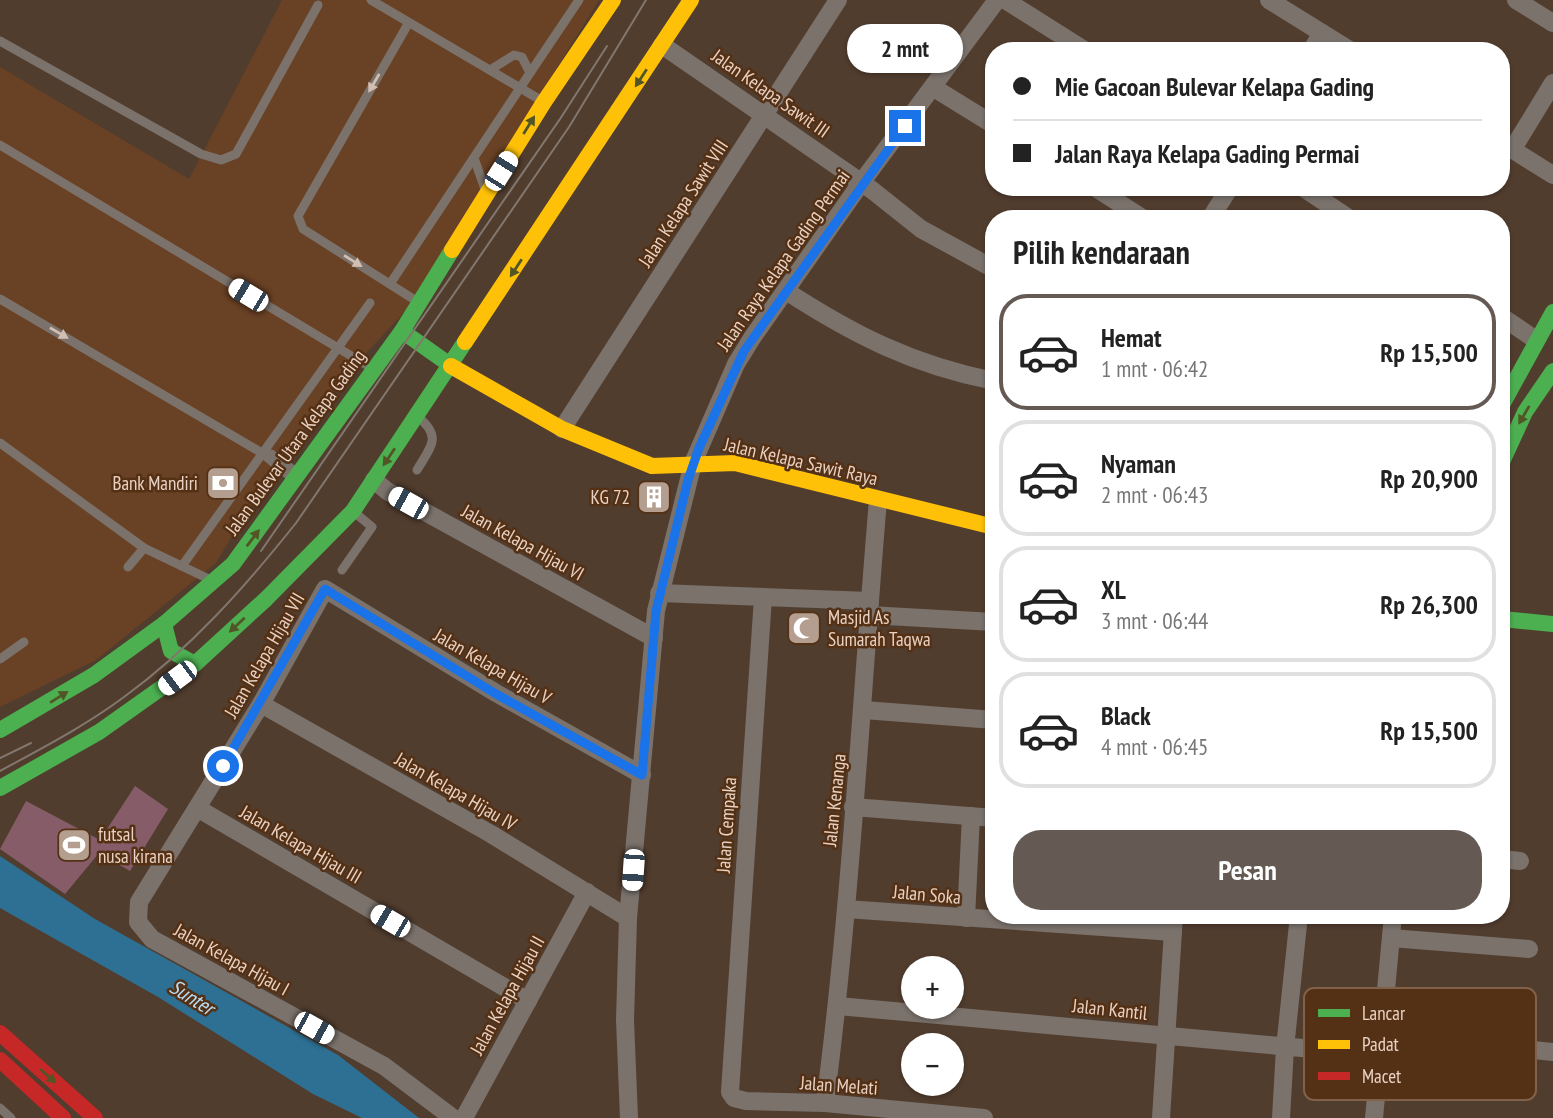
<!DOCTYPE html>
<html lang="id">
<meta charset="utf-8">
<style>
:root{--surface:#fff;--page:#f6f6f6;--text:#222;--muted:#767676;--line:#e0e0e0;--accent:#645a53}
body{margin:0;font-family:"PT Sans Narrow",sans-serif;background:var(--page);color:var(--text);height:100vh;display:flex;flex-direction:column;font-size:26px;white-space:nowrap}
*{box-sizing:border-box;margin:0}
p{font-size:23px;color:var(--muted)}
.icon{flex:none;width:38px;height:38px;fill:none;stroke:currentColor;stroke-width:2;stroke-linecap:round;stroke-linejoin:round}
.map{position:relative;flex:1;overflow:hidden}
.sheet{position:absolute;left:985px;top:210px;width:525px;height:714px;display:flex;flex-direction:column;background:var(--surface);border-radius:28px;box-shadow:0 2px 5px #0004}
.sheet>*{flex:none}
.top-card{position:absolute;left:985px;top:42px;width:525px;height:154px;border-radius:28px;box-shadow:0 2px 5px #0004;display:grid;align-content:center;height:154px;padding:0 28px;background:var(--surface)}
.controls{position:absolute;left:901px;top:956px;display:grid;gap:14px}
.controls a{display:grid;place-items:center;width:63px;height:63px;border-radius:50%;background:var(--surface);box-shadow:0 2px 5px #0004;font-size:35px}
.end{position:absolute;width:32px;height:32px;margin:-16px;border:9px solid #1a73e8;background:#fff;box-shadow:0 0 0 4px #fff}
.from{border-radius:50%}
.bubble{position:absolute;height:49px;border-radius:24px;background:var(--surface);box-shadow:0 2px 5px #0004;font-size:23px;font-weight:700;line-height:49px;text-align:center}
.car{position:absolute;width:21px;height:42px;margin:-21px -10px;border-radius:9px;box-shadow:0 0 5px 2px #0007;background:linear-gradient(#fff 24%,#345 0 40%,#fff 0 76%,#345 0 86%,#fff 0)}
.top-card b{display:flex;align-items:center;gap:24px;height:66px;font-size:26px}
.top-card b+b{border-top:2px solid var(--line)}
.top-card i{width:18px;height:18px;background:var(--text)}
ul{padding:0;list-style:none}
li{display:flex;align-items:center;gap:21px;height:116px;margin:0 14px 10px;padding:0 14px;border:4px solid var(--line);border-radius:28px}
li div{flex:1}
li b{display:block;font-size:26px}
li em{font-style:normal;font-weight:700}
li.on{border-color:var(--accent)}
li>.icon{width:63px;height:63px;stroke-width:1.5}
h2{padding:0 28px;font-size:32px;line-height:84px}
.button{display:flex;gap:14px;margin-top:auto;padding:14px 28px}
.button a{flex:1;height:80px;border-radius:28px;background:var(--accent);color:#fff;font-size:28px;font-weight:700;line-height:80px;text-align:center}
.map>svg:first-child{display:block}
.built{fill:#694124}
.green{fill:#875c69}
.water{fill:#2d7093}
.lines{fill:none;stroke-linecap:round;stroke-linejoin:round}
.lane{stroke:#7b726c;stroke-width:9}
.street{stroke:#7b726c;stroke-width:18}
.fast{stroke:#4caf50;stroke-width:16}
.slow{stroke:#ffc107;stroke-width:16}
.jam{stroke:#c62828;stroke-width:16}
.tram{stroke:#82776f;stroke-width:2}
.oneway{fill:#525627}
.oneway2{fill:#d3bfb2}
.route{stroke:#1a73e8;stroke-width:9}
.labels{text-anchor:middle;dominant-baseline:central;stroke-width:5;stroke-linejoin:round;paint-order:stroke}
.street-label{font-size:19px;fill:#e9d2c3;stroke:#543015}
.poi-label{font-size:19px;fill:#e9d2c3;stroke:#543015;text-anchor:end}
.water-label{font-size:21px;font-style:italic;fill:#b8dcf3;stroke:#543015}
.key{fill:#543015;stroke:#816149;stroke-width:2}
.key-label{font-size:19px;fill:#e9d2c3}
</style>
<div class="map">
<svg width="1553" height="1118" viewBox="0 0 1553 1118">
<rect width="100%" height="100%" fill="#513d2e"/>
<path class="built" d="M282,0H599L408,308L359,361L275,465L216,563L96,660L0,707V67L189,179Z"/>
<path class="green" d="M135,786L168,809L130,871L99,853L65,894L0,849L26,801L100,840Z"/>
<path class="water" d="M0,856L95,919L338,1055L419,1118H362L313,1094L158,997L0,908Z"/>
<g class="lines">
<g class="lane">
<path d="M371,0L544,102"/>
<path d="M408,24L298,216L303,229L418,302"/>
<path d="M0,41L201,154L221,160L236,154L318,5"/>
<path d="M530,73L579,0"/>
<path d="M0,145L373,369"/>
<path d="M474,158L485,189"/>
<path d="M390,284L530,73L522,57L514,55L490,70"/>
<path d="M0,299L262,453L293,479"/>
<path d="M417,416C443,437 431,446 417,470"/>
<path d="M0,443L144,548L213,581"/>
<path d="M262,453L271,454L299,474"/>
<path d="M182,566L370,303"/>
<path d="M128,567L144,548"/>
<path d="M342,570L372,527L354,512"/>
<path d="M0,659L24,642"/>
<path d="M0,1108L11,1118"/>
</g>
<g class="street">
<path d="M1005,0L1086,51"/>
<path d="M1269,0L1351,51"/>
<path d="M1516,0L1553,23"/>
<path d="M662,45L872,190L921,229L994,269"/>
<path d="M1311,51L1322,33"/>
<path d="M934,88L994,125"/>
<path d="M1502,143L1553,175"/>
<path d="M1512,150L1553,83"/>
<path d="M1094,187L1144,219"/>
<path d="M1302,187L1350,219"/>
<path d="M1210,219L1230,187"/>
<path d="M786,291C854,335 913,365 994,381"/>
<path d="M1502,317L1536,340"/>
<path d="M562,429L838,0"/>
<path d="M374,480L387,491L654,638"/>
<path d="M659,593L870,601"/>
<path d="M763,597L730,1092L734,1098L746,1101L825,1103L984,1118"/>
<path d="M869,615L994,622"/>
<path d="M261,704L491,834L628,918"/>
<path d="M864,710L994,720"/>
<path d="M853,807L994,818"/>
<path d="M197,808L528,1001"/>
<path d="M1502,859L1520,861"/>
<path d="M846,909L1173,932"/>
<path d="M966,918L971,816"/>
<path d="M1391,938L1529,949"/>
<path d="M838,1006L1379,1055"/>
<path d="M1382,1034L1553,1052"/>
<path d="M825,1103C851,903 861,701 878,500"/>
<path d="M453,1118L384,1066L152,939L138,922L139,902L261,704L325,589L496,693L642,775"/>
<path d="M464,1118L587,892"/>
<path d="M629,1118L625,1020L628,918L656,611L693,463L736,364L752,338L861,183L997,0"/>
<path d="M1161,1118L1174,915"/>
<path d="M1281,1118L1285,1048L1299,915"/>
<path d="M1374,1118L1393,915"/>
</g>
<g class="fast">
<path d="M402,331L443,360"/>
<path d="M1502,405L1553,312"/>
<path d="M1502,462L1525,412L1553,371"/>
<path d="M1502,619L1553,624"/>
<path d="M164,624L171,651L195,664"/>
<path d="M0,730L94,675L164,624L233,564L402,331L452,250"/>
<path d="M0,788L99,732L195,664L266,599L353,511L465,342"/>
</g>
<g class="slow">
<path d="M452,250L544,102L613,0"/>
<path d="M465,342L691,0"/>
<path d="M451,366L562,429L652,466L735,463L994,527"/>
</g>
<g class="jam">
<path d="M0,1033L95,1118"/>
<path d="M0,1060L63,1118"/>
</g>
<g class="tram">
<path d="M261,551L560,119L607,46"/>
<path d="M0,758L31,743"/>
<path d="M0,771C42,748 85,726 124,697C190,649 245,587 296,523L569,127L646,0"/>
</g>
</g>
<defs><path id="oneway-solid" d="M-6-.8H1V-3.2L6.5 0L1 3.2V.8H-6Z" transform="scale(1.75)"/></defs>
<g class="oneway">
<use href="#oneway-solid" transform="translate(641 78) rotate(123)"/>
<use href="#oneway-solid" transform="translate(529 125) rotate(-58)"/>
<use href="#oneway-solid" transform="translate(516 268) rotate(123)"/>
<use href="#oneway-solid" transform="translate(1524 415) rotate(120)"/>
<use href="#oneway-solid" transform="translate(389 457) rotate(124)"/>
<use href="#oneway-solid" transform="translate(253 538) rotate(-53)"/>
<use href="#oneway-solid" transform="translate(237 625) rotate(137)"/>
<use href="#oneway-solid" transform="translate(59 697) rotate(-32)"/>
<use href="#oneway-solid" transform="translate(48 1076) rotate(42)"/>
</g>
<g class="oneway2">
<use href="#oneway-solid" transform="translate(374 83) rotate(120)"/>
<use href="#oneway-solid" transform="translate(353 261) rotate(32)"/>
<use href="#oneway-solid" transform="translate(59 333) rotate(30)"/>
</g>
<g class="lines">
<path class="route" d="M223,766L325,589L496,694L642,775L656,611L688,480L699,448L744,351L905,126"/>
</g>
<defs>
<g id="bank-square" transform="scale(1.75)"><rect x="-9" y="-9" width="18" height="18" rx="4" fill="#b49e8f" stroke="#543015"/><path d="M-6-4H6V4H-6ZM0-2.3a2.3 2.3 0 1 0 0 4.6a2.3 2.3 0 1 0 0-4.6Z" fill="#fff"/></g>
<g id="building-square" transform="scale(1.75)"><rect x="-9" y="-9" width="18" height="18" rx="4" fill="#b49e8f" stroke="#543015"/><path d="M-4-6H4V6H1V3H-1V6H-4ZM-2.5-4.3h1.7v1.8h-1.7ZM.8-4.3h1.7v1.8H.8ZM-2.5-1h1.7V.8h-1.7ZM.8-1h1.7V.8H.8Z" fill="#fff"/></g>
<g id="mosque-square" transform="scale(1.75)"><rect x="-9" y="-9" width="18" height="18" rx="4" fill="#b49e8f" stroke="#543015"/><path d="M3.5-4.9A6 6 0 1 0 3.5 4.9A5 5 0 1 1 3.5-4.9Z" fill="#fff"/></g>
<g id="stadium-square" transform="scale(1.75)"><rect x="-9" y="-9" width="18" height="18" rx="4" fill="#b49e8f" stroke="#543015"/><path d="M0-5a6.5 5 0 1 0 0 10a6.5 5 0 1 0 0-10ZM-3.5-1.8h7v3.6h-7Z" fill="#fff"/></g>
</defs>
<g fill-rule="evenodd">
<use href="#bank-square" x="223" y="483"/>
<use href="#building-square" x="654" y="497"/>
<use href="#mosque-square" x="804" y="628"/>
<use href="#stadium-square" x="74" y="845"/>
</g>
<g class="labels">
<g class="street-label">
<text transform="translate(771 93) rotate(35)">Jalan Kelapa Sawit III</text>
<text transform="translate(683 203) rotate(-57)">Jalan Kelapa Sawit VIII</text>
<text transform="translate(783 260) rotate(-55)">Jalan Raya Kelapa Gading Permai</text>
<text transform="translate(295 442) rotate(-54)">Jalan Bulevar Utara Kelapa Gading</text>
<text transform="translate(801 461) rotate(13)">Jalan Kelapa Sawit Raya</text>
<text transform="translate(523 542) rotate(29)">Jalan Kelapa Hijau VI</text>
<text transform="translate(264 655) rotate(-60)">Jalan Kelapa Hijau VII</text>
<text transform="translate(493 666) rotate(30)">Jalan Kelapa Hijau V</text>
<text transform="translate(456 791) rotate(30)">Jalan Kelapa Hijau IV</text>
<text transform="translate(834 800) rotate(-84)">Jalan Kenanga</text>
<text transform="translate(726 825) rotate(-86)">Jalan Cempaka</text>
<text transform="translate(301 844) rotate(30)">Jalan Kelapa Hijau III</text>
<text transform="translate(927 894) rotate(5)">Jalan Soka</text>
<text transform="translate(232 959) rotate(29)">Jalan Kelapa Hijau I</text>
<text transform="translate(507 995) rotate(-61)">Jalan Kelapa Hijau II</text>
<text transform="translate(1110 1009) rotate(6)">Jalan Kantil</text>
<text transform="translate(839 1085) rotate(4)">Jalan Melati</text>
</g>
<g class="poi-label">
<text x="198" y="483">Bank Mandiri</text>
<text x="630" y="497">KG 72</text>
<text x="828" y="617" text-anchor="start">Masjid As<tspan x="828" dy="22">Sumarah Taqwa</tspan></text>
<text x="98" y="834" text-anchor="start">futsal<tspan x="98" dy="22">nusa kirana</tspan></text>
</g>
<g class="water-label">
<text transform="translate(192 997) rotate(32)">Sunter</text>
</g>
</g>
<rect x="1304" y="988" width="232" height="112" rx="10" class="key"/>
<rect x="1318" y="1009" width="32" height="8" fill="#4caf50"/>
<rect x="1318" y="1040" width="32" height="9" fill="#ffc107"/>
<rect x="1318" y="1072" width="32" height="8" fill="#c62828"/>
<g class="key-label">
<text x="1362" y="1020">Lancar</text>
<text x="1362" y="1051">Padat</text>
<text x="1362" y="1083">Macet</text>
</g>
</svg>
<div class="controls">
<a>+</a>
<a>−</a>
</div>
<i class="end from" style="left:223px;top:766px"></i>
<i class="end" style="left:905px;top:126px"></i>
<div class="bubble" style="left:847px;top:24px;width:116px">2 mnt</div>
<i class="car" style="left:501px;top:171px;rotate:32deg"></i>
<i class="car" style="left:248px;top:295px;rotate:301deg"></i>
<i class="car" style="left:408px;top:503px;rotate:299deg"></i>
<i class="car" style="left:177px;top:678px;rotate:233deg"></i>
<i class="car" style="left:633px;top:870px;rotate:184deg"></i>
<i class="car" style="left:390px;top:921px;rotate:300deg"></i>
<i class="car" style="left:314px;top:1028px;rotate:119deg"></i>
<div class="top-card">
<b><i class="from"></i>Mie Gacoan Bulevar Kelapa Gading</b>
<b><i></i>Jalan Raya Kelapa Gading Permai</b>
</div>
<section class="sheet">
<h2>Pilih kendaraan</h2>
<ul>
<li class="on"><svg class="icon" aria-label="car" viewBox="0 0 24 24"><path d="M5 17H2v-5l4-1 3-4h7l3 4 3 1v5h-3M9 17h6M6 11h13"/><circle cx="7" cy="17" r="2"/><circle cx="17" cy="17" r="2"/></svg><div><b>Hemat</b><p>1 mnt · 06:42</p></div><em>Rp 15,500</em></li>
<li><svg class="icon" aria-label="car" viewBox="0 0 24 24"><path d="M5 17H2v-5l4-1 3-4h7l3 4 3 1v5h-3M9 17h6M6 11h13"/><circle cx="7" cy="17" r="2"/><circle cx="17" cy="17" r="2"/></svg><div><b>Nyaman</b><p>2 mnt · 06:43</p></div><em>Rp 20,900</em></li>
<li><svg class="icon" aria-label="car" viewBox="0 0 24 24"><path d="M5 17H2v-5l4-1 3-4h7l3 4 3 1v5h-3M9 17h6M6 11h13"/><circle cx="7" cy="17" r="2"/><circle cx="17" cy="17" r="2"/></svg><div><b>XL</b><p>3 mnt · 06:44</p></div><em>Rp 26,300</em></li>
<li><svg class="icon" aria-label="car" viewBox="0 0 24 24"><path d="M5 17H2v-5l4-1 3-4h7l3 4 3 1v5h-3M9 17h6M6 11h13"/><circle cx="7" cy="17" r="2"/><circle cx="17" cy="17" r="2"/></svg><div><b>Black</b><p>4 mnt · 06:45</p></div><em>Rp 15,500</em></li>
</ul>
<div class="button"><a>Pesan</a></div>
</section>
</div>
